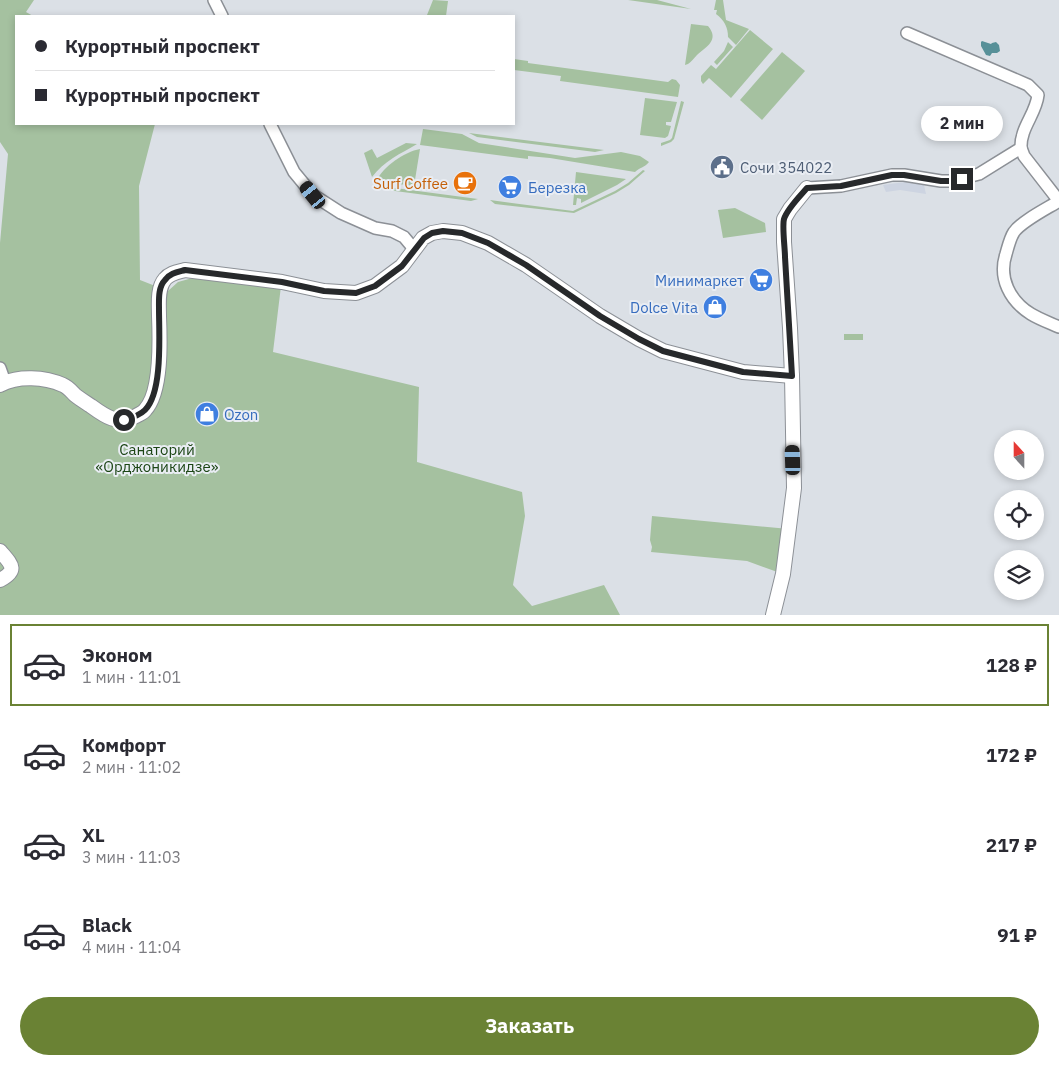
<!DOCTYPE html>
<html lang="ru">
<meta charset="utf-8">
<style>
:root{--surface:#fff;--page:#f7f7f7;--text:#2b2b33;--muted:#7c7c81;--line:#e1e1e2;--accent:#6a8234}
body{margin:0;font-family:"IBM Plex Sans",sans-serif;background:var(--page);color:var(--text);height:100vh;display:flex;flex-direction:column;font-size:19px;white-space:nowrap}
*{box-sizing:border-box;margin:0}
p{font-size:16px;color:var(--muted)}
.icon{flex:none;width:28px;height:28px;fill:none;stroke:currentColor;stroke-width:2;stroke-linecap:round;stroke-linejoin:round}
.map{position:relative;height:615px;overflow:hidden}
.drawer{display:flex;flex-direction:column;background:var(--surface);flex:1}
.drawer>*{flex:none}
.banner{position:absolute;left:15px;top:15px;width:500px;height:110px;border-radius:0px;box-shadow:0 2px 8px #0003;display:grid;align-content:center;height:110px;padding:0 20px;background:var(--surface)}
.needle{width:32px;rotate:339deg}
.buttons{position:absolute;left:994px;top:430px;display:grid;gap:10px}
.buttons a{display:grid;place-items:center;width:50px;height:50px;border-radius:50%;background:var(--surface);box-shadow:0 2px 8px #0003;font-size:25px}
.end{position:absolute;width:22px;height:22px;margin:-11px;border:6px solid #27292b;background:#fff;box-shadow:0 0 0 2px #fff}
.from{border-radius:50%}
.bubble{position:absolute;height:35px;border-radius:18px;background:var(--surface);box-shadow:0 2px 8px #0003;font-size:16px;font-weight:800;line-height:35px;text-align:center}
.car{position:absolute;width:15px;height:30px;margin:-15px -8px;border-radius:6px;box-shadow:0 0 4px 1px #0007;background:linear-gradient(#222 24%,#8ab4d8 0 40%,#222 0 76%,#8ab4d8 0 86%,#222 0)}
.banner b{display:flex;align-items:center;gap:18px;height:48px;font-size:19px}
.banner b+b{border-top:1px solid var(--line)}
.banner i{width:12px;height:12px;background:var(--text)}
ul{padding:9px 0 0;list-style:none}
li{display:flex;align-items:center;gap:15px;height:82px;margin:0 10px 8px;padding:0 10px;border:2px solid transparent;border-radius:0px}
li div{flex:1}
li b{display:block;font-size:19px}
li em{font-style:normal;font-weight:800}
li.active{border-color:var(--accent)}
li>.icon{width:45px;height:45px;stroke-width:1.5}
.cta{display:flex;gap:10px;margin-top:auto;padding:10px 20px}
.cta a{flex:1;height:58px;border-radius:30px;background:var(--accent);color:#fff;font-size:20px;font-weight:800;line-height:58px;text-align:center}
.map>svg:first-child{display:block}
.built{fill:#cdd4e1}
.green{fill:#a5c1a0}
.water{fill:#579098}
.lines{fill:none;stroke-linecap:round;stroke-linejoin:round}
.minor-casing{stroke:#8c9096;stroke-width:14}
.tertiary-casing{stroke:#8c9096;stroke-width:16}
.minor{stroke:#fff;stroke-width:11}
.tertiary{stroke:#fff;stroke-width:14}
.route{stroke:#27292b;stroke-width:6}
.labels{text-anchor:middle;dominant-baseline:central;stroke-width:4;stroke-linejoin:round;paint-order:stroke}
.service-label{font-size:15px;fill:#4e5e75;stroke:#e9edf3;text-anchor:start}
.food-label{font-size:15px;fill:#c56008;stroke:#e9edf3;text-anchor:end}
.shop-label{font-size:15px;fill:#366cbe;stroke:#e9edf3;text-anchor:start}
.park-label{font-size:15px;fill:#1b4514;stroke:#e9edf3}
</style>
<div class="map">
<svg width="1059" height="615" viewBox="0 0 1059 615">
<rect width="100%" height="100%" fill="#dbe0e6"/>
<path class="built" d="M905,182L924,185L926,194L900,190L886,192L883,185Z"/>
<g class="green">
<path d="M0,0H34L26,12L33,16H16V124H155L139,186L140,280L168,291L178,282L207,274L281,286L273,352L419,387L417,462L522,492L525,516L513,585L532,606L604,585L620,615H0V243L8,154L0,142Z"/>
<path d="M433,0L448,1L446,16L427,15Z"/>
<path d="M628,0H657L691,9Z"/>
<path d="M716,0H723L726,20L749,29L736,45L728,37C728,27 724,20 716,14L717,10H714Z"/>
<path d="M691,24L708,26C720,40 706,47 697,55C694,58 691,62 688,64L685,65Z"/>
<path d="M750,30L773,49L731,98L709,78L703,84L701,81V76L711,65L716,69Z"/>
<path d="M728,42L733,47L717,65L714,62L724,51Z"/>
<path d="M782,52L805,71L762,120L740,100Z"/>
<path d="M514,59L528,61V63L668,82L672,79L676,80L680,85L678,97L560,81L561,76L514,70Z"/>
<path d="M645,98L677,102L671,122H666V125L671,126L668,136L665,138L640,135Z"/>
<path d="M681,101L684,102L674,139L671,142L661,146V143L670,140L672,138Z"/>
<path d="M423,129L462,134L479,143L575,158L621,152L640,156L649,162C644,168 640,167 635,172L550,158L528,156V159L420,145Z"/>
<path d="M469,133L604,150L595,152L477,137Z"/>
<path d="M406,143L417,144C400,154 384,161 372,177L364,153L372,149L377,158Z"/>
<path d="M420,149L414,186L376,181C384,166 404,152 420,149Z"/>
<path d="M643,170L645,171L629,185L616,193L574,213L495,204L490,200L573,211L615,191L628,183Z"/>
<path d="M576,172L626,179L617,185L581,203V199L577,198L576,205H573Z"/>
<path d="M380,186L478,199L471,201L380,189Z"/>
<path d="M735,208L765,223L766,232L723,238L718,210Z"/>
<rect x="844" y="334" width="19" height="6"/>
<path d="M652,516L789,529L783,574L747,561L651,552L652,547L650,540Z"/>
</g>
<path class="water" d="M982,41L991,44L992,43L996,42L999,45L1000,51L997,53H992L990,56L986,55L981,46V42Z"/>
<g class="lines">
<g class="minor-casing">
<g id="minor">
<path d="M214,0L222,16"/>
<path d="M270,124L294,172L313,195L341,213L375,228L392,231L404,237L414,249"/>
<path d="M1021,148L1024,156L1059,201"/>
<path d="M807,188L841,186L892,175H904L941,181H952L979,174L1021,148C1020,128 1036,114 1038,95L1028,85L907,33"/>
<path d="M1059,201C1046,209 1022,221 1014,232C1010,238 1008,247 1006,254C998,278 1010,301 1031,314C1039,319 1050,323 1059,327"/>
<path d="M0,368L5,382"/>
</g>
</g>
<g class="tertiary-casing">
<g id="tertiary">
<path d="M0,385C18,375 45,377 63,385C68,387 71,391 75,395C80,399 85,402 91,406C106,417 117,425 136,416C139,414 143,413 145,410C162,392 160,340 159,316C159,305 157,288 165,279C170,273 178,272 185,270L282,282L324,291L356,293L375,286L402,266L423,238L432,233L443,231L462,233L488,243L526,265L600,316L639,339L663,351L743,372L792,376"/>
<path d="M0,551C11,564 19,570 0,580"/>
<path d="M773,615L783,574L794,488L792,376L790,328L784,242V219L790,209L807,188"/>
</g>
</g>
<use href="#minor" class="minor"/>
<use href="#tertiary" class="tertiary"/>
</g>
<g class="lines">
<path class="route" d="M124,420C131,418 139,416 145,410C163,392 159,334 159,309C159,300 158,287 165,280C170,273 178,272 185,270L282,282L324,291L356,293L375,286L402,266L424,238L432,233L443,231L462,233L488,243L526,265L600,316L639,339L663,351L743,372L792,376C790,336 787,297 785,257C785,249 782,226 784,219C787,209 800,196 807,188L841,186L892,175H904L941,181H952L962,179"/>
</g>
<defs>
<g id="civic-disc" transform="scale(1.25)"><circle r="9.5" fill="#5c6f8a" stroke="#e9edf3"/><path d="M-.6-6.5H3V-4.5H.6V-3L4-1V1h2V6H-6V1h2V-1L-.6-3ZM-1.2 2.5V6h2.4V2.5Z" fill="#fff"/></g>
<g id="cafe-disc" transform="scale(1.25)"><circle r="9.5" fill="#e8710a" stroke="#e9edf3"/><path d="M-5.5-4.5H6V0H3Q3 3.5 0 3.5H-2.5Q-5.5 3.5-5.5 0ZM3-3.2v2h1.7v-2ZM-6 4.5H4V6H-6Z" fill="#fff"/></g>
<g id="supermarket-disc" transform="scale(1.25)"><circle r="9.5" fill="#3f7fe0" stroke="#e9edf3"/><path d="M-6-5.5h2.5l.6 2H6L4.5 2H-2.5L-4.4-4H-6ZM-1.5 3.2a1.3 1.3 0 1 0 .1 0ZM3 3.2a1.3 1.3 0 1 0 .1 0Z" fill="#fff"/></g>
<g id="shop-disc" transform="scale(1.25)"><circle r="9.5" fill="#3f7fe0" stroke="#e9edf3"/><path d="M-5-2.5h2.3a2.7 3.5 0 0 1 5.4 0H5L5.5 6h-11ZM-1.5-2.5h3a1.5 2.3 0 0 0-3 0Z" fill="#fff"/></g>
</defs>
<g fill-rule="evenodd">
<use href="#civic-disc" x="722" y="167"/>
<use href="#cafe-disc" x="465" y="183"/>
<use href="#supermarket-disc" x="510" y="187"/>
<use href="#supermarket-disc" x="761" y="280"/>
<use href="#shop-disc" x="715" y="307"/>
<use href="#shop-disc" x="207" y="414"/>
</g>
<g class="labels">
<g class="service-label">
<text x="740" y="167">Сочи 354022</text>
</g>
<g class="food-label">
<text x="448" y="183">Surf Coffee</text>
</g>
<g class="shop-label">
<text x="528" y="187">Березка</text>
<text x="744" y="280" text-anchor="end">Минимаркет</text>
<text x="698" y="307" text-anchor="end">Dolce Vita</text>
<text x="224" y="414">Ozon</text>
</g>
<g class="park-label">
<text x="157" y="449">Санаторий<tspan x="157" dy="17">«Орджоникидзе»</tspan></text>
</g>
</g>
</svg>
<div class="buttons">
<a><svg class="needle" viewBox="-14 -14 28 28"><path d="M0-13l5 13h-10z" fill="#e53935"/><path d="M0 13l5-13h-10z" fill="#7c7c81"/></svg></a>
<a><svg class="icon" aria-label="locate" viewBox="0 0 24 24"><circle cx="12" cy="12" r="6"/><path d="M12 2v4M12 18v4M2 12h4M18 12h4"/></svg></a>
<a><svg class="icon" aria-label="layers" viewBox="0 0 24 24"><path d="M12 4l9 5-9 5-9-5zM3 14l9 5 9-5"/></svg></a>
</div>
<i class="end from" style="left:124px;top:420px"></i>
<i class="end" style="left:962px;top:179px"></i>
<div class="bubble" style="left:921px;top:106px;width:82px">2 мин</div>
<i class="car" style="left:313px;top:195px;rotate:321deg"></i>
<i class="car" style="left:793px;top:460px;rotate:358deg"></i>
<div class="banner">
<b><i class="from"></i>Курортный проспект</b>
<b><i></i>Курортный проспект</b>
</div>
</div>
<section class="drawer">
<ul>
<li class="active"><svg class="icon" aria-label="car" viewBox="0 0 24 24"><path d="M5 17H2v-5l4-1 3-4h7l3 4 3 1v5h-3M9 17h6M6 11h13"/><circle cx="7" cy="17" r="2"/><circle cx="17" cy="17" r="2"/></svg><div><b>Эконом</b><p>1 мин · 11:01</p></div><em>128 ₽</em></li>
<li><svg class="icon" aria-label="car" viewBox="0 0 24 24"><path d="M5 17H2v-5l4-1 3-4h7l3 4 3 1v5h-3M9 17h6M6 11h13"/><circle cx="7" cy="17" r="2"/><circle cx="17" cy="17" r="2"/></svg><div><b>Комфорт</b><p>2 мин · 11:02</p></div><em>172 ₽</em></li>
<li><svg class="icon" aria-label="car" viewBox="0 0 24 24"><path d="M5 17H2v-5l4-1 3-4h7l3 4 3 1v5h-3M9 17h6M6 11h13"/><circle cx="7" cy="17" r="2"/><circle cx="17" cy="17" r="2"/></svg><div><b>XL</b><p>3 мин · 11:03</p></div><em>217 ₽</em></li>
<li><svg class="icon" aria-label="car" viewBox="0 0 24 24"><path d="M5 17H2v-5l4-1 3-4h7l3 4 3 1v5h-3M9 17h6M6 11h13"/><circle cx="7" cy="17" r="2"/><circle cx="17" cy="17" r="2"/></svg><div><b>Black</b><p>4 мин · 11:04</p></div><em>91 ₽</em></li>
</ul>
<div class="cta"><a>Заказать</a></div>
</section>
